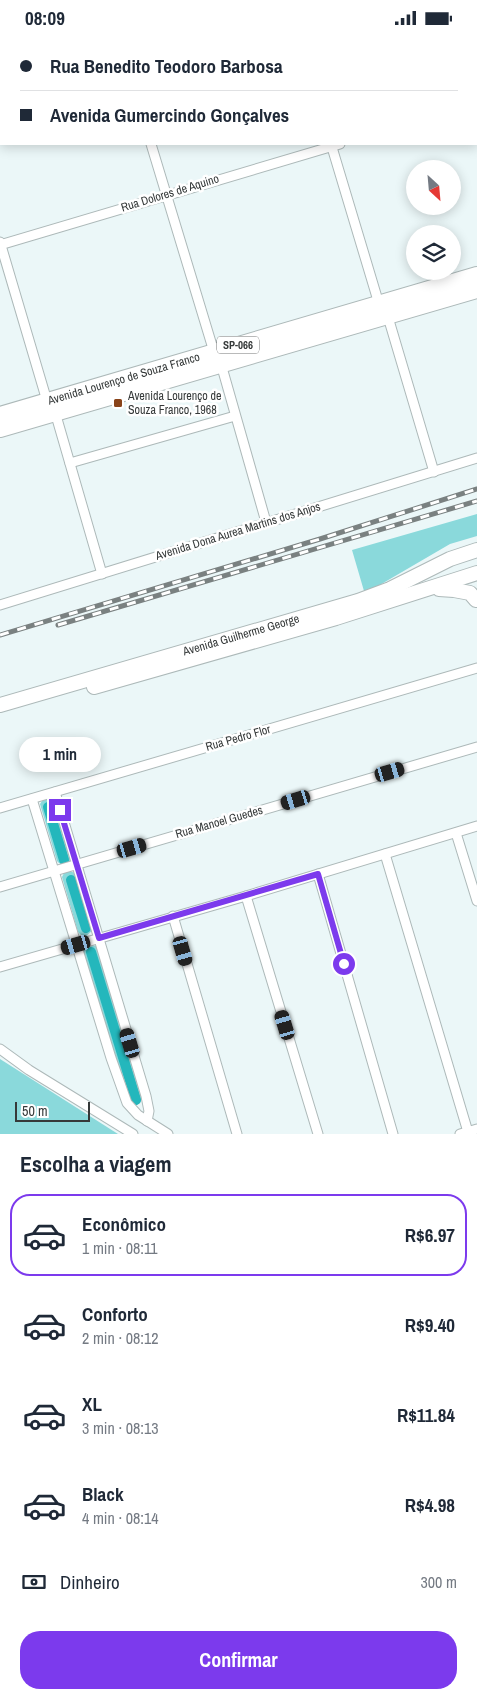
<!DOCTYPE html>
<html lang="pt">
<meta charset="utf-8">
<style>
:root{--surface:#fff;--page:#f6f6f7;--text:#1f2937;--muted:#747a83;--line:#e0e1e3;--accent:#7c3aed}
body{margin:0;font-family:"Archivo Narrow",sans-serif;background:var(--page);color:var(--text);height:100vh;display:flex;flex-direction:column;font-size:19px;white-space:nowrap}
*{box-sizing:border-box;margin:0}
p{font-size:16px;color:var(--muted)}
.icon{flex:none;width:28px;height:28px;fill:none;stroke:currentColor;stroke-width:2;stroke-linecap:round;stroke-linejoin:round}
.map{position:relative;height:1099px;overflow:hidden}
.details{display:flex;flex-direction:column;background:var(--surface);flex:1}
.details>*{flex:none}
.banner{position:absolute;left:0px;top:0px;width:478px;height:110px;box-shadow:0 2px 12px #0003;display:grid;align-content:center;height:110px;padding:0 20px;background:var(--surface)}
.needle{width:32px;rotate:154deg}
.controls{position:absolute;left:406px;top:125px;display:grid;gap:10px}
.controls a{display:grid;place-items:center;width:55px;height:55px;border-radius:50%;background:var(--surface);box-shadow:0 2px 12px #0003;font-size:25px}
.scale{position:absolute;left:15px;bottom:12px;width:75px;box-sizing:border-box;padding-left:5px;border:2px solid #353939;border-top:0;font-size:14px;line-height:18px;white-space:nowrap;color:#353939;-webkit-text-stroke:4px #fff;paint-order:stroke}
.end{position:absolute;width:22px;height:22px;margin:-11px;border:6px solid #7c3aed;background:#fff;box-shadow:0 0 0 2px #fff}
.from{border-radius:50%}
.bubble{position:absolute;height:35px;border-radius:18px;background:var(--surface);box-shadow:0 2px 12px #0003;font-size:16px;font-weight:700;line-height:35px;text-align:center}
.car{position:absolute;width:15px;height:30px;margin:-15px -8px;border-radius:6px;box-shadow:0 0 4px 1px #0007;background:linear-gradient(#222 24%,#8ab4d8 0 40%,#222 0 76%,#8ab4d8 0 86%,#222 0)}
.banner b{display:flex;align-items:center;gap:18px;height:48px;font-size:19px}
.banner b+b{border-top:1px solid var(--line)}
.banner i{width:12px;height:12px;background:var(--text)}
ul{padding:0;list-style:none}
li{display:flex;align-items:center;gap:15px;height:82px;margin:0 10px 8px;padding:0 10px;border:2px solid transparent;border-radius:20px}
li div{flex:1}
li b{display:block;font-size:19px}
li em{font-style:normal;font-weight:700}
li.on{border-color:var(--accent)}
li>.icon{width:45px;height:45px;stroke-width:1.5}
h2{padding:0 20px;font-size:22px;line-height:60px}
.pay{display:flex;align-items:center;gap:12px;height:55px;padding:0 20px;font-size:19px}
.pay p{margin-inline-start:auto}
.button{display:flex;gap:10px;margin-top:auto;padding:10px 20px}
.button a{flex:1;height:58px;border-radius:20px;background:var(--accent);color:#fff;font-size:20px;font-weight:700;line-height:58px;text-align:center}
.status{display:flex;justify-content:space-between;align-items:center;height:35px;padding:0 25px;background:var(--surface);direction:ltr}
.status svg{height:14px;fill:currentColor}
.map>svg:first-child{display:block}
.green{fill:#8ad9db}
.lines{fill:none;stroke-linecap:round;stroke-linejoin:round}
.canal{stroke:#24b7bc;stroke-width:10}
.street-casing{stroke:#adb9b9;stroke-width:11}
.primary-casing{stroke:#adb9b9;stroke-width:16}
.highway-casing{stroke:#adb9b9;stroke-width:18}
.street{stroke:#fff;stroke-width:9}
.primary{stroke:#fff;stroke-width:14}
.highway{stroke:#fff;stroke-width:16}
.rail-casing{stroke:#7a8181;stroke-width:5}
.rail{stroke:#fff;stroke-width:3;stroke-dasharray:9;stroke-linecap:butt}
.route{stroke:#7c3aed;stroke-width:6}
.poi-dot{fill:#884319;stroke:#fff;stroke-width:2}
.labels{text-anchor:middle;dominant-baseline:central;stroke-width:5;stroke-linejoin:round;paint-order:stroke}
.shield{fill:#fff;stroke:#727474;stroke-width:1}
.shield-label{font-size:11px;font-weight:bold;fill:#353939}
.street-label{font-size:12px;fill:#353939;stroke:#fff}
.poi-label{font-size:12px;fill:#353939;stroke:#fff;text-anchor:start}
</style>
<div class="status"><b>08:09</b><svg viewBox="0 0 49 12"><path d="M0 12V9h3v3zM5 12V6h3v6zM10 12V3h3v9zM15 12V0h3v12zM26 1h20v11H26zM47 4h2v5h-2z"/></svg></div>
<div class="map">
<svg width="477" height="1099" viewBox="0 0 477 1099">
<rect width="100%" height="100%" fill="#ebf7f8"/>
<g class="green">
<path d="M477,479V501L450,509L378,551L364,556L352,515Z"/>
<path d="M51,763L54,765L71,825C66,830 61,831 57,826L40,769L42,766Z"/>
<path d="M68,836L76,838L92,896L86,901L81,900L78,897L62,842L64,838Z"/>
<path d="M92,910L96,911L98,914L143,1060L140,1068C136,1071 133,1070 129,1068L83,918C84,912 86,911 92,910Z"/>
<path d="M0,1024L107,1092L118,1099H0Z"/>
</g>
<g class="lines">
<g class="canal">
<path d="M48,772L64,825"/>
<path d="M71,845L86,893"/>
<path d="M91,917L136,1065"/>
</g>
<g class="street-casing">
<g id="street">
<path d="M119,0V1"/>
<path d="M299,0V1"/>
<path d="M74,1L78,0"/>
<path d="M0,24H1"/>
<path d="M476,68H477"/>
<path d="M151,109L214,317"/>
<path d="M331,109L379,269"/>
<path d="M0,207L47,366"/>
<path d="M0,210L340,109"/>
<path d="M388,282L434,437"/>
<path d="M221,329L266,487"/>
<path d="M55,377L102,539"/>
<path d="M70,428L235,381"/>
<path d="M0,570L477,423"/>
<path d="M55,757L146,1061L149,1076L147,1086"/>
<path d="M32,764L111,1023L127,1068L138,1080L168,1099"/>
<path d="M0,773L477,633"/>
<path d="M456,798L477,866"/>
<path d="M385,819L468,1097"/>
<path d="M318,839L393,1099"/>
<path d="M0,852L477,712"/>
<path d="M246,861L318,1099"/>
<path d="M173,881L237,1099"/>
<path d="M0,932L246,861L477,791"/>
<path d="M0,1014L29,1035L133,1099"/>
<path d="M460,1099L477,1094"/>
</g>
</g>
<g class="primary-casing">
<g id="primary">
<path d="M439,554L454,555L470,558L476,565"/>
<path d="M94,652L336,583L477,538"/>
<path id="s1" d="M0,670L358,566L390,554L450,524L477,515"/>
</g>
</g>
<g class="highway-casing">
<g id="highway">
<path id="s2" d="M0,380L477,240"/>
<path d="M0,394L477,255"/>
</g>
</g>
<use href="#street" class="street"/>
<use href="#primary" class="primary"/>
<use href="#highway" class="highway"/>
<g class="rail-casing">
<g id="rail">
<path d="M58,590L477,466"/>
<path d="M0,600L320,504L477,454"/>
</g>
</g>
<use href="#rail" class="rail"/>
</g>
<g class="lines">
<path class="route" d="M60,775L99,903L318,839L344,929"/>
</g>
<rect class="poi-dot" x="113" y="363" width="10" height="10" rx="2.5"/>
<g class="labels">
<rect class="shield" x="217" y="301.5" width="42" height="17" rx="4"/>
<g class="shield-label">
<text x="238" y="310">SP-066</text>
</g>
<g class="street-label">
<text transform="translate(170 158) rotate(-17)">Rua Dolores de Aquino</text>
<text stroke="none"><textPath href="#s2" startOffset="129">Avenida Lourenço de Souza Franco</textPath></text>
<text transform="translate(238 496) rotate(-17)">Avenida Dona Aurea Martins dos Anjos</text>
<text stroke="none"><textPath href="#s1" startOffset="251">Avenida Guilherme George</textPath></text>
<text transform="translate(238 703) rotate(-16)">Rua Pedro Flor</text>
<text transform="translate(219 787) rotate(-16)">Rua Manoel Guedes</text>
</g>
<g class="poi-label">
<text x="128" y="361">Avenida Lourenço de<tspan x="128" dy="14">Souza Franco, 1968</tspan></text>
</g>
</g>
</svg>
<div class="controls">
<a><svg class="needle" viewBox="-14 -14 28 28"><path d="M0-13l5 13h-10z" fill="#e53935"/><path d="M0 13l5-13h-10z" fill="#747a83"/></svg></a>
<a><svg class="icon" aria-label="layers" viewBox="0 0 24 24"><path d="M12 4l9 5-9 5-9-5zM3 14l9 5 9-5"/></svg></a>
</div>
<div class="scale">50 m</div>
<i class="end from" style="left:344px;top:929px"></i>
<i class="end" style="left:60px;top:775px"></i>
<div class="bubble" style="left:19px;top:702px;width:82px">1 min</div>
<i class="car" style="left:390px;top:737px;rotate:74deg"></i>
<i class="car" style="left:296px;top:765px;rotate:253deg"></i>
<i class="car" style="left:132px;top:813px;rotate:74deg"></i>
<i class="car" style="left:76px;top:910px;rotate:254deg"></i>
<i class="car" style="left:183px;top:916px;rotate:164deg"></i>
<i class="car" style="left:285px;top:990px;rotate:343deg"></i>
<i class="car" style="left:130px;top:1008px;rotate:343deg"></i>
<div class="banner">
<b><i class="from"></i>Rua Benedito Teodoro Barbosa</b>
<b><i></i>Avenida Gumercindo Gonçalves</b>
</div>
</div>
<section class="details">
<h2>Escolha a viagem</h2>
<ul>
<li class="on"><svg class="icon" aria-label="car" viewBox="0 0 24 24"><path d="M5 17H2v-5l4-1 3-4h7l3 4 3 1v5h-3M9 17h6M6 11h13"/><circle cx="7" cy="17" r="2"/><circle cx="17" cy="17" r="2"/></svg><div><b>Econômico</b><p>1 min · 08:11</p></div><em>R$6.97</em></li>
<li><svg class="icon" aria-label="car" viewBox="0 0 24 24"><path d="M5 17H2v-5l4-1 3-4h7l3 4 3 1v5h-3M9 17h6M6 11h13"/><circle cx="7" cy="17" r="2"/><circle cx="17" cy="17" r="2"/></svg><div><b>Conforto</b><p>2 min · 08:12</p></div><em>R$9.40</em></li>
<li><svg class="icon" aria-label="car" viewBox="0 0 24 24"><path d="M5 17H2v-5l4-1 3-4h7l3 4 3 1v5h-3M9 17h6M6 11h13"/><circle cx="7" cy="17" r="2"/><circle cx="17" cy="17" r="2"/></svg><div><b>XL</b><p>3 min · 08:13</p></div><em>R$11.84</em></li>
<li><svg class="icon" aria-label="car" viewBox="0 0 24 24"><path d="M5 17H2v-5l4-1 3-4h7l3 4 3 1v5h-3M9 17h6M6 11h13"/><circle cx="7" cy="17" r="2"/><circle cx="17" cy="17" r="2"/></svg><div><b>Black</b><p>4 min · 08:14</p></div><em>R$4.98</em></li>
</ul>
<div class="pay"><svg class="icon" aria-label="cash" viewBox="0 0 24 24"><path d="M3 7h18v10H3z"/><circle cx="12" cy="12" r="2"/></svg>Dinheiro<p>300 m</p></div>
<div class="button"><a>Confirmar</a></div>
</section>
